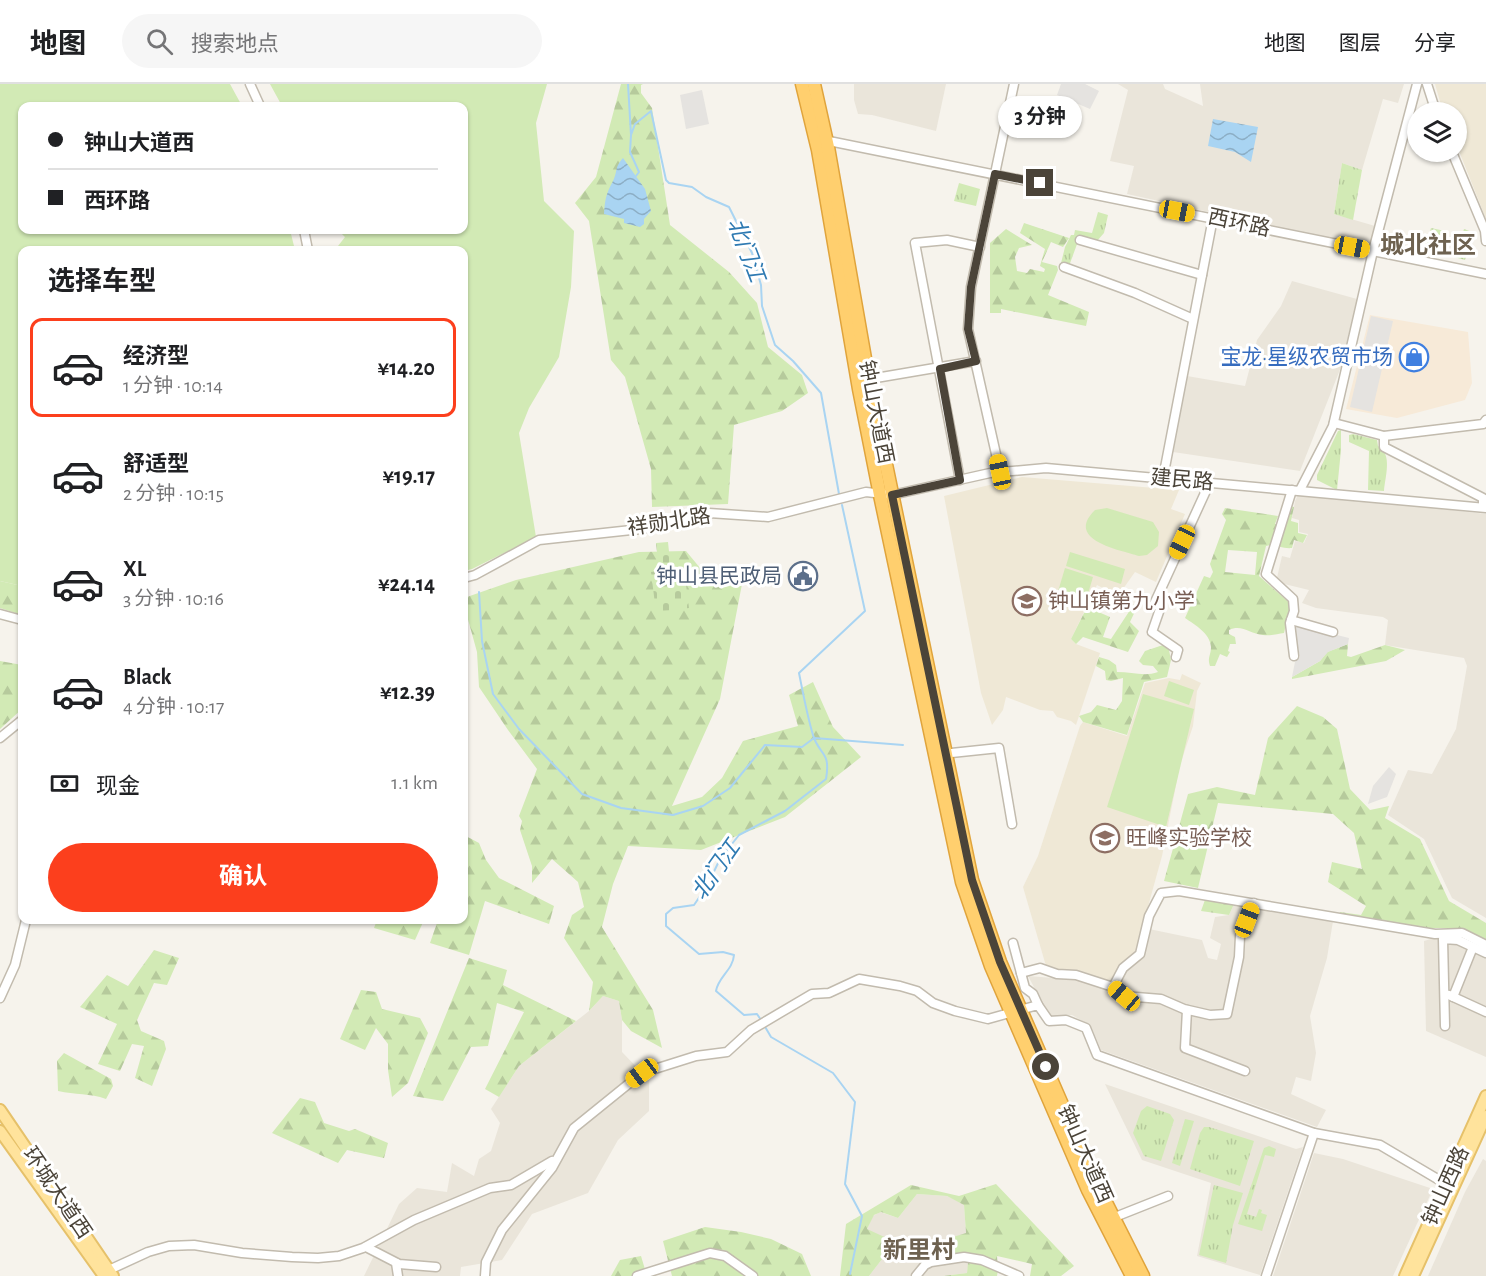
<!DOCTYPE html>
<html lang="zh">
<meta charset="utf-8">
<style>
:root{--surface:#fff;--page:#f6f6f6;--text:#202124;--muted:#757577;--line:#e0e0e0;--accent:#fc3f1d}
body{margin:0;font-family:"Alegreya Sans","Noto Sans SC",sans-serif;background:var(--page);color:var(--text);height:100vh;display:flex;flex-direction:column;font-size:22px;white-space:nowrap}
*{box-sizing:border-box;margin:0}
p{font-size:20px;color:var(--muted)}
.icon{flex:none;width:33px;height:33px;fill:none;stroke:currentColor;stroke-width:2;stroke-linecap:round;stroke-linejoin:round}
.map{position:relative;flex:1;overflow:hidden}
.sheet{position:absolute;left:18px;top:162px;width:450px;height:678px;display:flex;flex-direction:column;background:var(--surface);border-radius:12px;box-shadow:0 2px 4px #0004}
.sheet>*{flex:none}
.top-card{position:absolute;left:18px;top:18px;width:450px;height:132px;border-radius:12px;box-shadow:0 2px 4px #0004;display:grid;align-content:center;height:132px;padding:0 30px;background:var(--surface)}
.buttons{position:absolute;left:1407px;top:18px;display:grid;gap:12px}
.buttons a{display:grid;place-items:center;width:60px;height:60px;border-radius:50%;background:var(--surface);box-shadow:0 2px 4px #0004;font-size:30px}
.end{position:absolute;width:27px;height:27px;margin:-14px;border:8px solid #4b4439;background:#fff;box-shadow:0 0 0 3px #fff}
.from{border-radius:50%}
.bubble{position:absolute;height:42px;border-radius:21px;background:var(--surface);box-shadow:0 2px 4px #0004;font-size:20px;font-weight:700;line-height:42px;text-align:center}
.car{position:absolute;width:18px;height:36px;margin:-18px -9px;border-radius:8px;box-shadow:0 0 4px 2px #0007;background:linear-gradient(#f5c518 24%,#345 0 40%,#f5c518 0 76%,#345 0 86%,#f5c518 0)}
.top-card b{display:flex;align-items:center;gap:21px;height:57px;font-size:22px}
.top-card b+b{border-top:2px solid var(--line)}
.top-card i{width:15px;height:15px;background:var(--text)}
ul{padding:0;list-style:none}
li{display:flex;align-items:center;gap:18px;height:99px;margin:0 12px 9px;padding:0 18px;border:3px solid transparent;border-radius:12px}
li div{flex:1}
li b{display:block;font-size:22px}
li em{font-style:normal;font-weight:700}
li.on{border-color:var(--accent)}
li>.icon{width:54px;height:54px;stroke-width:1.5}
h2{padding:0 30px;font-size:27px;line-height:72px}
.pay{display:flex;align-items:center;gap:15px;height:66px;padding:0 30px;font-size:22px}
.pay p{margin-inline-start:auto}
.action{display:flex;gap:12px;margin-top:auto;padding:12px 30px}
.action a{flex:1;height:69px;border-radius:36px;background:var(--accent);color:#fff;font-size:24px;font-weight:700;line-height:69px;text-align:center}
header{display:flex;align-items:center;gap:36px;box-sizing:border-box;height:84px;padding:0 30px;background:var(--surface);border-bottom:2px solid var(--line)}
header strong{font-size:28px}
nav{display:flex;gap:33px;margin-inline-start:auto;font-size:21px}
.search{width:420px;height:54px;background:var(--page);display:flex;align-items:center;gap:15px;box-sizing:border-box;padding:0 21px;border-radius:33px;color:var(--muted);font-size:22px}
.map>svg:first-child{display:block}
.residential{fill:#eae5da}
.commercial{fill:#f7ead8}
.education{fill:#efe8d6}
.grass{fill:url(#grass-tufts)}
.forest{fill:url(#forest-firs);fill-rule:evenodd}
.cemetery{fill:url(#cemetery-stones)}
.green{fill:#d2eab5}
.parking{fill:#e5e3e0}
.water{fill:url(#water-waves)}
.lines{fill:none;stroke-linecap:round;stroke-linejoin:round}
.stream{stroke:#a9d4f2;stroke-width:2}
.minor-casing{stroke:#c2bbae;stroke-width:11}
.major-casing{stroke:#e6c16a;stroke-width:14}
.highway-casing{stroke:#e0a43c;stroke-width:15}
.minor{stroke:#fff;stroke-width:8}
.major{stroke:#ffe39c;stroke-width:10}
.highway{stroke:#ffcf6e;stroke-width:12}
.route{stroke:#4b4439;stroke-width:8}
.labels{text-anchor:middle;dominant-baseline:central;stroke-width:6;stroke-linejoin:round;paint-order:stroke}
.street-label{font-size:21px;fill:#4b4439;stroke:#fff}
.shop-label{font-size:21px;fill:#366cbe;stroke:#fff;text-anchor:end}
.service-label{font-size:21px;fill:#4e5e75;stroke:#fff;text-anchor:end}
.education-label{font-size:21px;fill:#785e54;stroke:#fff;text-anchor:start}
.water-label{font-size:22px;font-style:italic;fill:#2e7ab2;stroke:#fff}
.quarter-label{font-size:24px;font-weight:bold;fill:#6e6250;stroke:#fff}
</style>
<header>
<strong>地图</strong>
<div class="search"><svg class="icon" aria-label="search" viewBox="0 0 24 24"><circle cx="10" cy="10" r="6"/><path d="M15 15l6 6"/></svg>搜索地点</div>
<nav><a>地图</a><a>图层</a><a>分享</a></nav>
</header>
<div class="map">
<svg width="1486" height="1192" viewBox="0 0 1486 1192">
<defs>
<pattern id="grass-tufts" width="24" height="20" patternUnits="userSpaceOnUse" patternTransform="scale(1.5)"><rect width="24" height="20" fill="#d2eab5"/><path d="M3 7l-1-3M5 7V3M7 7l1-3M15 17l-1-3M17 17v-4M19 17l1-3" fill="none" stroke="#b6ca9c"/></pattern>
<pattern id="forest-firs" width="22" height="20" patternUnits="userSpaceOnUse" patternTransform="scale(1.5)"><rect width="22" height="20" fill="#d2eab5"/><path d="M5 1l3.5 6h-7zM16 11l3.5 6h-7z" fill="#b6ca9c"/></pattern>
<pattern id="cemetery-stones" width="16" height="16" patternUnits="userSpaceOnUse" patternTransform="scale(1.5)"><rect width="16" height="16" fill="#d2eab5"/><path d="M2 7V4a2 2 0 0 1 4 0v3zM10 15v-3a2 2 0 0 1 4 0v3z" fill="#b6ca9c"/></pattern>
<pattern id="water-waves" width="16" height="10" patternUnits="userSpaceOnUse" patternTransform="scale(1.5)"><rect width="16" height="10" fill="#a9d4f2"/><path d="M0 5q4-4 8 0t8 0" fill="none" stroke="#8caec5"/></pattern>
</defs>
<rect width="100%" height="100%" fill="#f6f3ec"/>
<g class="residential">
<path d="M854,0H946L936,47L872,31L858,30L854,16Z"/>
<path d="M1118,0H1163L1165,5L1203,22L1200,0H1404L1398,19L1383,15L1362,86L1342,79L1334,130L1375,142L1370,163L1127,110L1134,82L1110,77L1128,6Z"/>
<path d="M1292,197L1357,215L1341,283L1300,387L1173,368L1187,292L1245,302L1257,256L1281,222Z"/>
<path d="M1299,409L1486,430V834L1452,814L1424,755L1388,731L1408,686L1432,690L1456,645L1467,582L1464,574L1385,561L1388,536L1383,533L1316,524L1302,519L1309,506L1276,498L1282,472L1290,474L1295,457L1304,459L1308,450L1299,448V436L1292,434L1295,417Z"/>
<path d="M1234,820L1333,837L1327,874L1310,932L1316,969L1311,997L1296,993L1291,1010L1326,1026L1317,1043L1101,966L1091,942L1072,931L1050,933L1028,892L1080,896L1115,909L1149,845L1202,856L1208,874L1217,876L1221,860L1210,854L1215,833L1229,831Z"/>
<path d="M1461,852L1486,865V973L1426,947L1424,857L1434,854Z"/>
<path d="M603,912L619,917L622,936V968L649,996V1027L618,1056L588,1109L532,1130L502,1176L461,1183L460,1192H364L399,1120L417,1104L447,1108L452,1079L474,1092L479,1075L491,1067L500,1039L491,1025L519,982L589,927Z"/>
<path d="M1105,1000L1296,1065L1303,1063L1260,1191L1197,1172L1211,1099L1142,1076Z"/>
<path d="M1314,1069L1343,1075L1433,1105L1393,1192H1273Z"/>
<path d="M1483,1075L1486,1077V1192H1428L1465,1108Z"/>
<path d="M917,1110L947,1112L964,1120L966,1150L935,1159L941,1169L970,1170L967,1189L943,1192H869L886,1170L867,1145L873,1132L880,1128L898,1134Z"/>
</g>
<path class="commercial" d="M1370,231L1468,248L1472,299L1465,316L1397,334L1346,325Z"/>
<g class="education">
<path d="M1435,0H1486V135L1457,62L1456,28H1443Z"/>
<path d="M1022,393L1179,406L1171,425L1185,430L1156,498L1135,488L1118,512L1097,501L1071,555L1076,560L1100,569L1076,641L1071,637L1057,633L1053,627L1040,626L1006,613L1003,626L992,641L981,609L944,412Z"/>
<path d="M1182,590L1201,599L1197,607L1193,642L1180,681L1162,772L1136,866L1122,882L1113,900L1046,882L1023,803L1038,772L1080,642L1083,638L1127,652L1145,599L1169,594L1180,596Z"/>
</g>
<g class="grass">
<path d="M1342,79L1362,86L1353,136L1334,130Z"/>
<path d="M959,99L980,105L976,122L954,117Z"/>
<path d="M1098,128L1108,131L1104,149L1097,157L1080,152L1069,182L1061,179L1065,163L1071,151H1074L1075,146L1092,149Z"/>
<path d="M1431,144L1445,147L1440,164L1457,169L1464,145L1472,148L1465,176L1425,165Z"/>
<path d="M1341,346V366L1337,406L1317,396V391L1338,347Z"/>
<path d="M1353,350L1377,356L1378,362C1393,370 1385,393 1384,407L1368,406L1369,367L1349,358V351Z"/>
<path d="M1147,1022L1170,1030L1174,1036L1161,1077L1144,1072L1133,1049L1141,1027Z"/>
<path d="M1185,1035L1194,1037L1180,1082L1172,1079Z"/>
<path d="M1204,1043H1209L1254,1057L1240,1102L1190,1085L1200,1049Z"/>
<path d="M1269,1062L1276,1065L1274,1073L1265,1071L1247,1130L1256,1133L1259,1125L1262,1126L1261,1129L1267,1131L1262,1147L1238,1140L1264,1064Z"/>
<path d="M1214,1101L1243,1109L1233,1141L1226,1179L1199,1171Z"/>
</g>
<g class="forest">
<path d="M621,0H643L641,1V9L652,24L670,141L729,188L757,219L768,263L802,291L808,309L782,327L734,341L728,420L652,423L651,385L625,293L611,276L589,137L575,119L596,93Z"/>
<path d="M1024,139L1069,154L1063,163L1051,158L1042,178L1057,182L1058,186L1048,211L1089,228L1086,242L1001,225V229H990V159L1006,145L1032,161L1019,164L1015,173L1017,187L1027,189L1030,185L1044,188L1045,185L1040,182L1045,165L1020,149Z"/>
<path d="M1290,422L1294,423L1291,437L1298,439V449L1307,451L1303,459L1294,456L1292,464C1282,465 1275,460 1266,462L1259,492L1291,520L1284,549C1277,550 1270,552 1263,551C1250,550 1242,540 1229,546V550L1235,553L1236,560H1230L1228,567L1230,568L1227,573L1220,570L1215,582H1210C1207,574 1211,571 1211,563C1210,549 1195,541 1185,534L1204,492L1210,494L1213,488L1210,480L1226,436L1222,430L1225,424L1278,432L1275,440H1284ZM1228,466L1257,468L1255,491L1225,488Z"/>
<path d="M686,467L715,502L742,500L720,615L672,722L702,713L722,694L743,657L798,642L789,611L813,598L833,643L861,673L785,733L701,766L628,762L613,800L602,843L653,926L662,964L631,947L622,936L619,917L603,912L589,927L593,898L564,854L572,831L584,823L578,798L552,775L532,799V782L520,746L522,737L519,732L537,685L508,646L479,603L477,568L464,521V514L516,496L639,468Z"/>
<path d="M0,497L22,502V531L0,524Z"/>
<path d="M1134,520L1138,521L1130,538L1139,547L1128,568L1083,553L1076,560L1071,555L1087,523L1110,533L1103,553L1111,555Z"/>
<path d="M1348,560L1347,572L1351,573L1385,561L1405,566L1386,577L1292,595V593L1320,577L1327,568Z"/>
<path d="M1163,561L1169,566L1171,576L1167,593L1144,598L1127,651L1083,638L1079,632L1091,628L1097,621L1116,626L1122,617L1123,594L1111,597L1106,596L1105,587L1096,582L1099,573L1109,576L1116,581L1117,588C1132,588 1145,593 1158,588L1153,582L1143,581L1139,577L1145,567Z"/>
<path d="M0,577L22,581V625L0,645Z"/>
<path d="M1297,622L1323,633L1337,645L1350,705L1370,726L1389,722L1385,734L1420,755L1449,817L1486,839V856L1462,844H1422L1339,831L1340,828L1361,831L1366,822L1328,798L1332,778L1362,785L1354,749L1333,730L1218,719L1198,804L1164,797L1188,710L1217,703L1255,711L1268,654Z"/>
<path d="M464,751L479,759L486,776L499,794L554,822L549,840L485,817L469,871L430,859L438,836H464Z"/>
<path d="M1206,813L1234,820L1229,831L1201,827Z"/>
<path d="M377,836H424L415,856L374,844Z"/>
<path d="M154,866L179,874L167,901L154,899L137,936L141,947L164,957L166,965L152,1002L135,994L144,962L132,960L120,987L98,980L117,940L80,923L107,891L128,902Z"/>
<path d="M469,874L507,886L503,901L576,937L519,982L499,1013L485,1005L524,928L497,919L488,962L471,963L443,1017L413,1012Z"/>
<path d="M361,906L376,908L382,925L420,934L428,949L408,999L392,1013L388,986V960L376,944L365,966L340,955Z"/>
<path d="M64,969L111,995L113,1002L106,1015C90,1009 75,1011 58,1007L57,977Z"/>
<path d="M300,1014L315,1018L324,1039L349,1047L355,1045L388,1059L384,1074L347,1066L338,1079L272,1049Z"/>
<path d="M996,1100L1074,1182L1061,1192H1030L1032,1180L997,1172L998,1186L997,1192H943L967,1189L969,1170L941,1169L934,1159L966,1149L964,1121L947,1112L917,1110L898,1134L881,1128L874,1131L867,1145L891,1156L886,1170L869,1192H840L846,1140L911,1101L959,1112Z"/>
<path d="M705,1143L741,1148L771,1155L802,1170L811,1192H672L663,1157Z"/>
<path d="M641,1172L647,1192H611L620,1176Z"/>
</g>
<path class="cemetery" d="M668,458L671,487L684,485L689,524L656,528L651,488L659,487L656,459Z"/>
<g class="green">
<path d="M0,0H230L242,22H22V146H290L295,166H22V502L0,497Z"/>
<path d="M270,0H547L536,39L544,117L574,147L571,203L559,273L529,324L519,349L536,453L472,485L464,487V166H342L338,162L345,153L338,146H464V22H282Z"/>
<path d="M1107,424L1153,438L1159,448L1158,462L1147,471L1139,472C1120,466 1064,456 1095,426Z"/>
<path d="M1070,468L1125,485L1121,500L1066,482Z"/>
<path d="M1065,484L1093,493L1084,523L1056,514Z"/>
<path d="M1169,597L1194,606L1189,621L1164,612Z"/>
<path d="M1143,610L1194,625L1166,743L1107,723Z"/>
</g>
<g class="parking">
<path d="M1061,0H1085L1099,7L1090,25L1057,11Z"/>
<path d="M702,6L709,40L686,45L680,11Z"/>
<path d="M1371,232L1393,237L1372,328L1350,323Z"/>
<path d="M1293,540L1349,554L1348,560L1328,568L1320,577L1292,593L1295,578L1300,573Z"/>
<path d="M1389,683L1396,690L1387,713L1368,720L1373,702Z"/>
</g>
<g class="water">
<path d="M1213,35L1258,43L1251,78L1235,68L1208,62Z"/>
<path d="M623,74L645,105L651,127L644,135V140L640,143L624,139V135L604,130C605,115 606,110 613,97C618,87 614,84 623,74Z"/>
</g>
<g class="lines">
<g class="stream">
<path d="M628,0L631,51L635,40L651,27L666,96L669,99L692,103L706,113L729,123L752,169L761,201L762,222L775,261L793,277L821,309L839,410"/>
<path d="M631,51L630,68L639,88L636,92"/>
<path d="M479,508L482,557L493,610L519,645L582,710L621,724L673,731L703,722L730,704L765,661L802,663L814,654L903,661"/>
<path d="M761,936L757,930L744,931L716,907C718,893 733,886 734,871L723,868L699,870L666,842V830L673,824L694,821L707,802L720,775L739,751L785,727L826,695C831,666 819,672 813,651C807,631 803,609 799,589L865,527L842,421"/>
<path d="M764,941L771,953L833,989L855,1018L845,1100L862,1132L850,1190"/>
</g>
<g class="minor-casing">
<g id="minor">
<path d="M250,0L260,22"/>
<path d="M1427,0L1436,28"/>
<path d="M824,56L1486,190"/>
<path d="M1452,68L1485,147L1486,157"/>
<path d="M304,146L308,166"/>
<path d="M1080,156L1202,191"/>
<path d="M1064,183L1135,209L1193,235"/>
<path d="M864,296L976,277"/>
<path d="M1334,339L1384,352L1483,340L1486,336"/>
<path d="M1384,352V363L1483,414V423"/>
<path d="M1000,388L968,245L971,203L1014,0"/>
<path d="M1163,394L1213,134"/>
<path d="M960,396L915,159L947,156L980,163"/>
<path d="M1292,406L1266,490L1293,515L1294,527L1290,539L1294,572"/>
<path d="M1300,406L1333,342L1373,167L1417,0"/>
<path d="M464,494L475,491L539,456L659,443L709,429L768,433L866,408L892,411L990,389L1046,384L1486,424"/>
<path d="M0,530L22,536"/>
<path d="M1291,536L1333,548"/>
<path d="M1176,573L1178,566L1152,548L1160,525L1155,518L1210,398"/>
<path d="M0,654L22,636"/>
<path d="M942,670L999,664L1012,740"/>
<path d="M1013,859L1025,904L1033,910L1038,921"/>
<path d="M1021,889L1040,884L1057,890L1076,891L1113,903L1123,884L1140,870L1149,832L1161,809L1179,807L1435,850L1462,849L1486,861"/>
<path d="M1113,903L1124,912L1161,915L1184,925L1210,931L1227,930L1239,873L1240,852L1254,819"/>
<path d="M1449,911L1486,928"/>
<path d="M1453,913L1473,863"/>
<path d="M0,914L15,881L26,836"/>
<path d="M1187,926L1185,964L1245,987"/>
<path d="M1445,942L1443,855L1458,856L1486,869"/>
<path d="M1110,1135L1168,1112"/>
<path d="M366,1163L399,1180L436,1183"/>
<path d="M396,1179L398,1192"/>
<path d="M109,1186L148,1168L169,1162L194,1161L242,1169L292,1173L318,1174L339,1172L363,1164L414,1136L490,1104L511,1101L552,1077"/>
<path d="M485,1192L486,1178L502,1146L552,1084L574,1044L642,989L696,972L727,968L751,946L812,910L829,909L859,895L900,902L917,907L933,919L955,927L988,935L1038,921L1049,937L1066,936L1086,944L1097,971L1314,1049L1380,1061L1451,1103"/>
<path d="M637,1192L710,1169L725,1172L753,1192"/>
<path d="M916,1192L925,1181L931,1178L964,1173L982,1176L1019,1192"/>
<path d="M1266,1192L1314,1049"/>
</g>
</g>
<g class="major-casing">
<g id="major">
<path d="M0,1026L113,1192"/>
<path d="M0,1047L104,1192"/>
<path d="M1405,1192L1486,1012"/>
<path d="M1413,1192L1486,1032"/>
</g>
</g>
<g class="highway-casing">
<g id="highway">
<path d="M802,0L818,66L859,305L880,411L962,798L991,882L1088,1106L1132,1192"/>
<path d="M814,0L828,63L870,303L972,796L1000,878L1097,1101L1143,1192"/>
</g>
</g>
<use href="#minor" class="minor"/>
<use href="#major" class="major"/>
<use href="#highway" class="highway"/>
</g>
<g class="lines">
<path class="route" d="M1040,99L995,90L971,203L968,245L976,277L940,285L960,396L892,411L972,796L1000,878L1046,983"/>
</g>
<defs>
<g id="shop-ring" transform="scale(1.5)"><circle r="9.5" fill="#fff" stroke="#3f7fe0" stroke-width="1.5"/><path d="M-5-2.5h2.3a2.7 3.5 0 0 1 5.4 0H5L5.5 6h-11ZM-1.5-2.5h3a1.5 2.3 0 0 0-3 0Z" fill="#3f7fe0"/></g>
<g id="civic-ring" transform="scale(1.5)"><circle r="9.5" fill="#fff" stroke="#5c6f8a" stroke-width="1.5"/><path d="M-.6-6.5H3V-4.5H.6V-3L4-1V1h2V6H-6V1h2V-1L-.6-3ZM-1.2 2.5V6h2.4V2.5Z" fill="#5c6f8a"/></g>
<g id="school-ring" transform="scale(1.5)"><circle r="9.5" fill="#fff" stroke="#8d6e63" stroke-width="1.5"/><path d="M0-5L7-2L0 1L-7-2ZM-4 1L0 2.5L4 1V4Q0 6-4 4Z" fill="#8d6e63"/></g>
</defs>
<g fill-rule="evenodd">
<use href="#shop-ring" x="1414" y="273"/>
<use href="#civic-ring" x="803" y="492"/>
<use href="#school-ring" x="1027" y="517"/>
<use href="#school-ring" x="1105" y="754"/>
</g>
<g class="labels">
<g class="street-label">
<text transform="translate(1239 139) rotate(12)">西环路</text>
<text transform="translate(876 328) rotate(79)">钟山大道西</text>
<text transform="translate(1182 396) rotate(5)">建民路</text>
<text transform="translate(669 438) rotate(-9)">祥勋北路</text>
<text transform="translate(1085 1070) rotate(66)">钟山大道西</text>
<text transform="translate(1446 1102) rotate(-66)">钟山西路</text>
<text transform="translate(57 1109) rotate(56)">环城大道西</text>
</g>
<g class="shop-label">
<text x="1393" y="273">宝龙·星级农贸市场</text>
</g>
<g class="service-label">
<text x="782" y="492">钟山县民政局</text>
</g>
<g class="education-label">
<text x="1048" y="517">钟山镇第九小学</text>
<text x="1126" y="754">旺峰实验学校</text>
</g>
<g class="water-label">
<text transform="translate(746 166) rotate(69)">北门江</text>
<text transform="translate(716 786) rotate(-55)">北门江</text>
</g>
<g class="quarter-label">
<text x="1428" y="162">城北社区</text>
<text x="919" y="1167">新里村</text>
</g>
</g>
</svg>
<div class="buttons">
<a><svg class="icon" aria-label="layers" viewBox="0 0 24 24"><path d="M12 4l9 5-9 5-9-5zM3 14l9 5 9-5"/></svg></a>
</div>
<i class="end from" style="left:1046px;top:983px"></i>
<i class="end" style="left:1040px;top:99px"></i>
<div class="bubble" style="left:998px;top:12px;width:84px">3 分钟</div>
<i class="car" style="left:1177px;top:127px;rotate:101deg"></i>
<i class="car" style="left:1352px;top:163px;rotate:101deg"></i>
<i class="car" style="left:1000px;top:388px;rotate:348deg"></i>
<i class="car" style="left:1182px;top:458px;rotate:205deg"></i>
<i class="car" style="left:1247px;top:836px;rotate:21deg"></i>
<i class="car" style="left:1124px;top:912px;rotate:310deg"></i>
<i class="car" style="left:642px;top:989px;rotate:233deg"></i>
<div class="top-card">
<b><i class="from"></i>钟山大道西</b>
<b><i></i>西环路</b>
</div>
<section class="sheet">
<h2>选择车型</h2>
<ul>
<li class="on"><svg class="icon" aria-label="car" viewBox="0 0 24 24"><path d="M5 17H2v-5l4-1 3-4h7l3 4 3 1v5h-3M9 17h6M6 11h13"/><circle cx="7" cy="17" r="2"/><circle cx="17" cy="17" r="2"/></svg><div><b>经济型</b><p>1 分钟 · 10:14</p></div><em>¥14.20</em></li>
<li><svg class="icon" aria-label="car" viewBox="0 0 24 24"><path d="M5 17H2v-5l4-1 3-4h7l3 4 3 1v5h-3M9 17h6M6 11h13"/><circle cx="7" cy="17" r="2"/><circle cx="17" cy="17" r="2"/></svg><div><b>舒适型</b><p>2 分钟 · 10:15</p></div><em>¥19.17</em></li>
<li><svg class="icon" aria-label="car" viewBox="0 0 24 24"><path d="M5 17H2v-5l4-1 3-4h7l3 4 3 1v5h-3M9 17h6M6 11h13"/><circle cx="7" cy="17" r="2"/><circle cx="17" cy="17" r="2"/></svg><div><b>XL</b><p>3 分钟 · 10:16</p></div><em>¥24.14</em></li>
<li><svg class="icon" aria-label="car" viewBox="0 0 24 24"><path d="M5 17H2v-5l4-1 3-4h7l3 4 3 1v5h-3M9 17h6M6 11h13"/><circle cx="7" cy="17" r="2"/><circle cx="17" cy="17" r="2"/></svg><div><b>Black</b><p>4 分钟 · 10:17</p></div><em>¥12.39</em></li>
</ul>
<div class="pay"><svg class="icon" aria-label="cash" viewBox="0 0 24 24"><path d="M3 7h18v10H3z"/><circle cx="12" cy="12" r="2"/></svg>现金<p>1.1 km</p></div>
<div class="action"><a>确认</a></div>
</section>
</div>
